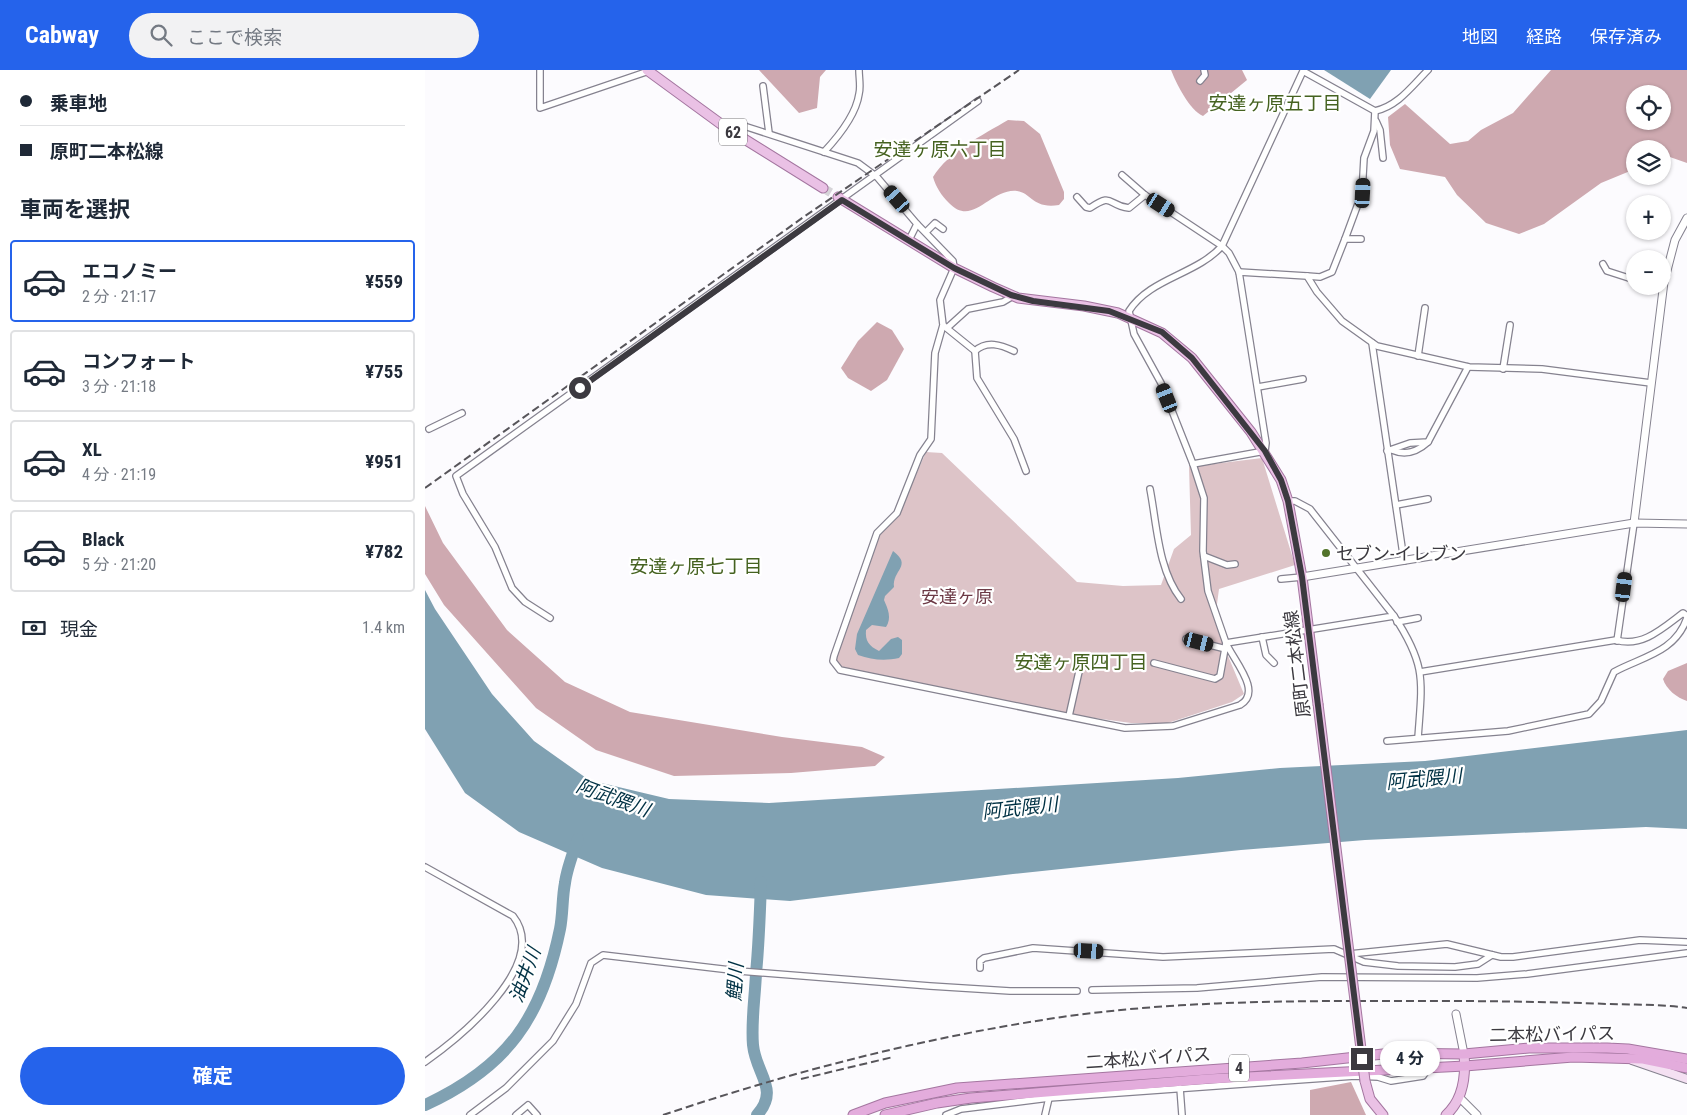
<!DOCTYPE html>
<html lang="ja">
<meta charset="utf-8">
<style>
:root{--surface:#fff;--page:#f2f2f3;--text:#1f2937;--muted:#747a83;--line:#e0e1e3;--accent:#2563eb}
body{margin:0;font-family:"Roboto Condensed","Noto Sans JP",sans-serif;background:var(--page);color:var(--text);height:100vh;display:flex;flex-direction:column;font-size:19px;white-space:nowrap}
*{box-sizing:border-box;margin:0}
p{font-size:16px;color:var(--muted)}
.icon{flex:none;width:28px;height:28px;fill:none;stroke:currentColor;stroke-width:2;stroke-linecap:round;stroke-linejoin:round}
.map{position:relative;flex:1;overflow:hidden}
.details{display:flex;flex-direction:column;background:var(--surface);width:425px}
.details>*{flex:none}
.hud{display:grid;align-content:center;height:110px;padding:0 20px;background:var(--surface)}
.buttons{position:absolute;left:1201px;top:15px;display:grid;gap:10px}
.buttons a{display:grid;place-items:center;width:45px;height:45px;border-radius:50%;background:var(--surface);box-shadow:0 1px 4px #0004;font-size:25px}
.end{position:absolute;width:22px;height:22px;margin:-11px;border:6px solid #3c3a40;background:#fff;box-shadow:0 0 0 2px #fff}
.from{border-radius:50%}
.bubble{position:absolute;height:35px;border-radius:18px;background:var(--surface);box-shadow:0 1px 4px #0004;font-size:16px;font-weight:700;line-height:35px;text-align:center}
.car{position:absolute;width:15px;height:30px;margin:-15px -8px;border-radius:6px;box-shadow:0 0 4px 1px #0007;background:linear-gradient(#222 24%,#8ab4d8 0 40%,#222 0 76%,#8ab4d8 0 86%,#222 0)}
.hud b{display:flex;align-items:center;gap:18px;height:48px;font-size:19px}
.hud b+b{border-top:1px solid var(--line)}
.hud i{width:12px;height:12px;background:var(--text)}
ul{padding:0;list-style:none}
li{display:flex;align-items:center;gap:15px;height:82px;margin:0 10px 8px;padding:0 10px;border:2px solid var(--line);border-radius:5px}
li div{flex:1}
li b{display:block;font-size:19px}
li em{font-style:normal;font-weight:700}
li.active{border-color:var(--accent)}
li>.icon{width:45px;height:45px;stroke-width:1.5}
h2{padding:0 20px;font-size:22px;line-height:60px}
.pay{display:flex;align-items:center;gap:12px;height:55px;padding:0 20px;font-size:19px}
.pay p{margin-inline-start:auto}
.cta{display:flex;gap:10px;margin-top:auto;padding:10px 20px}
.cta a{flex:1;height:58px;border-radius:30px;background:var(--accent);color:#fff;font-size:20px;font-weight:700;line-height:58px;text-align:center}
header{display:flex;align-items:center;gap:30px;box-sizing:border-box;height:70px;padding:0 25px;background:var(--accent);color:#fff}
header strong{font-size:24px}
nav{display:flex;gap:28px;margin-inline-start:auto;font-size:18px}
.search{width:350px;height:45px;background:var(--page);display:flex;align-items:center;gap:12px;box-sizing:border-box;padding:0 18px;border-radius:28px;color:var(--muted);font-size:19px}
main{display:flex;flex:1;min-height:0}
.map>svg:first-child{display:block}
.green{fill:#ddc4c8}
.forest{fill:#cea9b0;fill-rule:evenodd}
.water{fill:#80a1b2}
.lines{fill:none;stroke-linecap:round;stroke-linejoin:round}
.river{stroke:#80a1b2;stroke-width:12}
.primary-tunnel{stroke:#d6d4d8;stroke-width:9;stroke-dasharray:9 4.5;stroke-linecap:butt}
.minor-casing{stroke:#85828f;stroke-width:8}
.tertiary-casing{stroke:#85828f;stroke-width:9}
.secondary-casing{stroke:#85828f;stroke-width:10}
.primary-casing{stroke:#a476a0;stroke-width:11}
.trunk-casing{stroke:#a476a0;stroke-width:11}
.minor{stroke:#fff;stroke-width:5.5}
.tertiary{stroke:#fff;stroke-width:7}
.secondary{stroke:#f4e0f2;stroke-width:8}
.primary{stroke:#eac1e5;stroke-width:9}
.trunk{stroke:#e3acdc;stroke-width:9}
.rail{stroke:#57555a;stroke-width:2;stroke-dasharray:8 4;stroke-linecap:butt}
.primary-bridge-casing{stroke:#a476a0;stroke-width:11;stroke-linecap:butt}
.primary-bridge{stroke:#eac1e5;stroke-width:9}
.route{stroke:#3c3a40;stroke-width:6}
.poi-dot{fill:#53742b;stroke:#fff;stroke-width:2}
.labels{text-anchor:middle;dominant-baseline:central;stroke-width:4.5;stroke-linejoin:round;paint-order:stroke}
.shield{fill:#fff;stroke:#767579;stroke-width:1}
.shield-label{font-size:16px;font-weight:bold;fill:#3c3a40}
.poi-label{font-size:18px;fill:#3c3a40;stroke:#fff;text-anchor:start}
.park-label{font-size:18px;fill:#6d3a46;stroke:#fff}
.street-label{font-size:18px;fill:#3c3a40;stroke:#fff}
.neighbourhood-label{font-size:19px;fill:#456220;stroke:#fff}
.water-label{font-size:19px;font-style:italic;fill:#003144;stroke:#fff}
</style>
<header>
<strong>Cabway</strong>
<div class="search"><svg class="icon" aria-label="search" viewBox="0 0 24 24"><circle cx="10" cy="10" r="6"/><path d="M15 15l6 6"/></svg>ここで検索</div>
<nav><a>地図</a><a>経路</a><a>保存済み</a></nav>
</header>
<main>
<section class="details">
<div class="hud">
<b><i class="from"></i>乗車地</b>
<b><i></i>原町二本松線</b>
</div>
<h2>車両を選択</h2>
<ul>
<li class="active"><svg class="icon" aria-label="car" viewBox="0 0 24 24"><path d="M5 17H2v-5l4-1 3-4h7l3 4 3 1v5h-3M9 17h6M6 11h13"/><circle cx="7" cy="17" r="2"/><circle cx="17" cy="17" r="2"/></svg><div><b>エコノミー</b><p>2 分 · 21:17</p></div><em>¥559</em></li>
<li><svg class="icon" aria-label="car" viewBox="0 0 24 24"><path d="M5 17H2v-5l4-1 3-4h7l3 4 3 1v5h-3M9 17h6M6 11h13"/><circle cx="7" cy="17" r="2"/><circle cx="17" cy="17" r="2"/></svg><div><b>コンフォート</b><p>3 分 · 21:18</p></div><em>¥755</em></li>
<li><svg class="icon" aria-label="car" viewBox="0 0 24 24"><path d="M5 17H2v-5l4-1 3-4h7l3 4 3 1v5h-3M9 17h6M6 11h13"/><circle cx="7" cy="17" r="2"/><circle cx="17" cy="17" r="2"/></svg><div><b>XL</b><p>4 分 · 21:19</p></div><em>¥951</em></li>
<li><svg class="icon" aria-label="car" viewBox="0 0 24 24"><path d="M5 17H2v-5l4-1 3-4h7l3 4 3 1v5h-3M9 17h6M6 11h13"/><circle cx="7" cy="17" r="2"/><circle cx="17" cy="17" r="2"/></svg><div><b>Black</b><p>5 分 · 21:20</p></div><em>¥782</em></li>
</ul>
<div class="pay"><svg class="icon" aria-label="cash" viewBox="0 0 24 24"><path d="M3 7h18v10H3z"/><circle cx="12" cy="12" r="2"/></svg>現金<p>1.4 km</p></div>
<div class="cta"><a>確定</a></div>
</section>
<div class="map">
<svg width="1262" height="1045" viewBox="0 0 1262 1045">
<rect width="100%" height="100%" fill="#fcfbfe"/>
<path class="green" d="M501,382L517,383L652,512L698,516L736,515L749,479L766,465L764,397L837,388L870,495L794,519L790,549L798,574L819,624L807,632L743,653H706L662,647L418,599L411,592V588L453,466L472,448Z"/>
<g class="forest">
<path d="M334,0H401L395,7L392,38L374,43Z"/>
<path d="M746,0H817L822,10L778,46C765,41 751,13 746,0Z"/>
<path d="M1126,0H1262V93L1242,86L1238,88V79H1210V99L1176,113L1119,154L1094,164L1061,153L1032,125L1020,107L975,99L965,75L963,47L980,34L1025,74L1043,71L1056,60L1088,43ZM1210,24H1238V51H1210Z"/>
<path d="M583,50L599,51L615,64L639,122V129L634,135C607,139 607,123 592,121C565,118 548,158 524,133C516,125 511,117 508,107C524,81 558,65 583,50Z"/>
<path d="M452,252L467,260L479,279L462,310L446,321L423,308L416,298L433,271Z"/>
<path d="M0,436L18,473L82,560L140,612L205,642L357,667L437,677L460,687L450,696L366,703L249,706L171,680L111,638L19,535L0,504Z"/>
<path d="M1262,593V631C1252,628 1241,619 1238,609L1243,601Z"/>
<path d="M926,1012L941,1045H885V1020Z"/>
</g>
<g class="water">
<path d="M899,0H966L945,29Z"/>
<path d="M468,481C488,496 467,500 469,517L460,526L459,530C463,539 467,548 461,557L447,555L441,560C440,571 444,576 454,581L466,569L473,567L477,570V584L474,588C460,591 447,590 433,585L430,579L432,564Z"/>
<path d="M0,520L10,539L67,624L109,671L164,710L244,729L344,733L753,708L855,698L1000,691L1262,660V759L1221,757L940,770L816,780L588,804L365,831L281,825L177,798L94,762L40,723L0,659Z"/>
</g>
<g class="lines">
<g class="river">
<path d="M0,1035C83,997 117,947 135,859C138,844 137,828 140,813C142,798 148,783 153,769"/>
<path d="M332,1045C355,1019 331,1005 328,975C326,951 330,928 331,903C334,873 335,842 336,812"/>
</g>
<path class="primary-tunnel" d="M398,118L413,127"/>
<g class="minor-casing">
<g id="minor">
<path d="M115,0V38L224,1"/>
<path d="M775,11L780,5L779,0"/>
<path d="M338,16L344,63"/>
<path d="M951,51L955,60L958,88"/>
<path d="M300,57L316,55L433,93L452,107L492,154L484,170"/>
<path d="M399,82C413,67 431,45 434,24C436,17 434,8 434,0"/>
<path d="M697,105L720,125L797,176L804,183L814,202L841,373L840,381L768,394"/>
<path d="M652,127L661,137L665,138C689,122 681,135 704,138L720,125"/>
<path d="M492,154L528,191L529,198L515,230L518,255L510,283L506,369L495,385L472,443L452,463L409,586L408,591L415,600L700,658L748,656L815,635C838,622 809,591 801,573L969,546L885,439L870,431H863"/>
<path d="M501,162L510,153L518,159"/>
<path d="M920,169L937,123L939,88L949,61L950,41"/>
<path d="M1178,194L1182,201L1210,210"/>
<path d="M814,202L882,206L892,222L917,251L952,276L1044,297L1117,299L1226,313"/>
<path d="M882,206L895,207L907,202L920,169H936"/>
<path d="M1229,216L1238,220"/>
<path d="M519,256L550,281"/>
<path d="M522,258L543,239L578,232L588,226"/>
<path d="M947,273L979,491"/>
<path d="M589,281C576,275 562,270 550,281L552,308L589,369L601,401"/>
<path d="M993,286L1000,238"/>
<path d="M1078,299L1085,255"/>
<path d="M833,317L878,309"/>
<path d="M4,359L37,343"/>
<path d="M967,380C981,386 992,382 1003,372"/>
<path d="M962,381L985,373L1003,372L1043,297"/>
<path d="M725,419C732,455 733,500 756,529"/>
<path d="M971,435L1003,429"/>
<path d="M779,486L802,495L810,494"/>
<path d="M856,509L877,507"/>
<path d="M969,546C1002,596 997,611 993,668"/>
<path d="M125,548L100,532L87,518L70,477L38,424L31,406L553,31"/>
<path d="M972,552L993,548"/>
<path d="M837,567L841,585L849,593"/>
<path d="M761,569L801,579"/>
<path d="M1192,571L1209,453"/>
<path d="M729,593L790,609L795,606L801,573L783,521L778,481L779,428L768,394L736,313L709,264L704,241C725,208 771,205 797,176L878,1L950,41C973,36 987,16 1003,0"/>
<path d="M995,602L1191,570C1217,578 1238,558 1258,543L1262,546"/>
<path d="M644,646L655,597"/>
<path d="M962,671L1083,661L1164,644L1176,631L1189,602C1216,587 1250,583 1262,548"/>
<path d="M0,797L88,846C126,894 34,968 0,992"/>
<path d="M924,884L1022,874L1076,887H1088L1215,870L1262,872"/>
<path d="M555,898V891L559,888L608,878L738,887L909,879L939,892L973,896L1030,897L1053,894L1067,885"/>
<path d="M667,920L772,918L897,907L1052,908L1102,904L1262,883"/>
<path d="M755,1018L757,1045"/>
<path d="M45,1045L81,1018L128,971L151,934L166,893L178,885L314,901L505,916L585,921H652"/>
<path d="M91,1045L103,1035L112,1045"/>
<path d="M521,1045L536,1039L624,1028L930,1006L953,1007L966,1011L998,1006L1004,997"/>
<path d="M620,1045L624,1028"/>
</g>
</g>
<g class="tertiary-casing">
<g id="tertiary">
<path d="M1209,453L1239,212L1250,170L1262,148"/>
<path d="M877,507L1209,453L1262,454"/>
<path d="M1031,944L1039,984"/>
<path d="M1034,1027L1052,1045"/>
</g>
</g>
<g class="secondary-casing">
<path id="secondary" d="M1207,990L1262,1009"/>
</g>
<g class="primary-casing">
<g id="primary">
<path d="M222,0L300,57L398,118"/>
<path d="M413,127L529,198L568,217L593,228L659,236L693,243L737,263L767,288L826,362L856,410L863,431L877,507L893,634"/>
<path d="M940,1011L945,1029L958,1045"/>
<path d="M1021,1045C1039,1029 1041,1006 1039,984"/>
</g>
</g>
<g class="trunk-casing">
<g id="trunk">
<path d="M428,1045L460,1033L532,1018L877,993L967,983L1039,984L1104,978H1182L1203,979L1262,989"/>
<path d="M460,1045L512,1033L546,1028L783,1009L1040,996L1148,987L1218,989L1262,998"/>
</g>
</g>
<use href="#minor" class="minor"/>
<use href="#tertiary" class="tertiary"/>
<use href="#secondary" class="secondary"/>
<use href="#primary" class="primary"/>
<use href="#trunk" class="trunk"/>
<g class="rail">
<path d="M0,418L380,146L594,0"/>
<path d="M376,1009L468,987"/>
<path d="M238,1045C369,1001 501,967 637,947C763,929 891,931 1017,931C1073,931 1128,932 1184,934C1210,935 1237,934 1262,938"/>
</g>
<g class="primary-bridge-casing">
<path id="primary-bridge" d="M893,634L940,1011"/>
</g>
<use href="#primary-bridge" class="primary-bridge"/>
</g>
<g class="lines">
<path class="route" d="M155,318L417,130L529,198L586,225L608,231L684,241L737,262L767,288L840,381L856,410L863,431L877,507L937,989"/>
</g>
<circle class="poi-dot" cx="901" cy="483" r="5"/>
<g class="labels">
<g class="shield">
<rect x="294" y="48.5" width="28" height="27" rx="4"/>
<rect x="804" y="984.5" width="20" height="27" rx="4"/>
</g>
<g class="shield-label">
<text x="308" y="62">62</text>
<text x="814" y="998">4</text>
</g>
<g class="poi-label">
<text x="911" y="483">セブン-イレブン</text>
</g>
<g class="park-label">
<text x="532" y="526">安達ヶ原</text>
</g>
<g class="street-label">
<text transform="translate(872 594) rotate(-97)">原町二本松線</text>
<text transform="translate(1127 964) rotate(-1)">二本松バイパス</text>
<text transform="translate(723 988) rotate(-4)">二本松バイパス</text>
</g>
<g class="neighbourhood-label">
<text x="850" y="33">安達ヶ原五丁目</text>
<text x="515" y="79">安達ヶ原六丁目</text>
<text x="271" y="496">安達ヶ原七丁目</text>
<text x="656" y="592">安達ヶ原四丁目</text>
</g>
<g class="water-label">
<text transform="translate(999 709) rotate(-5)">阿武隈川</text>
<text transform="translate(188 728) rotate(20)">阿武隈川</text>
<text transform="translate(595 738) rotate(-6)">阿武隈川</text>
<text transform="translate(100 905) rotate(-70)">油井川</text>
<text transform="translate(310 912) rotate(-86)">鯉川</text>
</g>
</g>
</svg>
<div class="buttons">
<a><svg class="icon" aria-label="locate" viewBox="0 0 24 24"><circle cx="12" cy="12" r="6"/><path d="M12 2v4M12 18v4M2 12h4M18 12h4"/></svg></a>
<a><svg class="icon" aria-label="layers" viewBox="0 0 24 24"><path d="M12 4l9 5-9 5-9-5zM3 14l9 5 9-5"/></svg></a>
<a>+</a>
<a>−</a>
</div>
<i class="end from" style="left:155px;top:318px"></i>
<i class="end" style="left:937px;top:989px"></i>
<div class="bubble" style="left:955px;top:971px;width:60px">4 分</div>
<i class="car" style="left:938px;top:123px;rotate:3deg"></i>
<i class="car" style="left:472px;top:129px;rotate:319deg"></i>
<i class="car" style="left:736px;top:135px;rotate:123deg"></i>
<i class="car" style="left:742px;top:328px;rotate:338deg"></i>
<i class="car" style="left:1199px;top:517px;rotate:7deg"></i>
<i class="car" style="left:774px;top:572px;rotate:104deg"></i>
<i class="car" style="left:664px;top:881px;rotate:93deg"></i>
</div>
</main>
